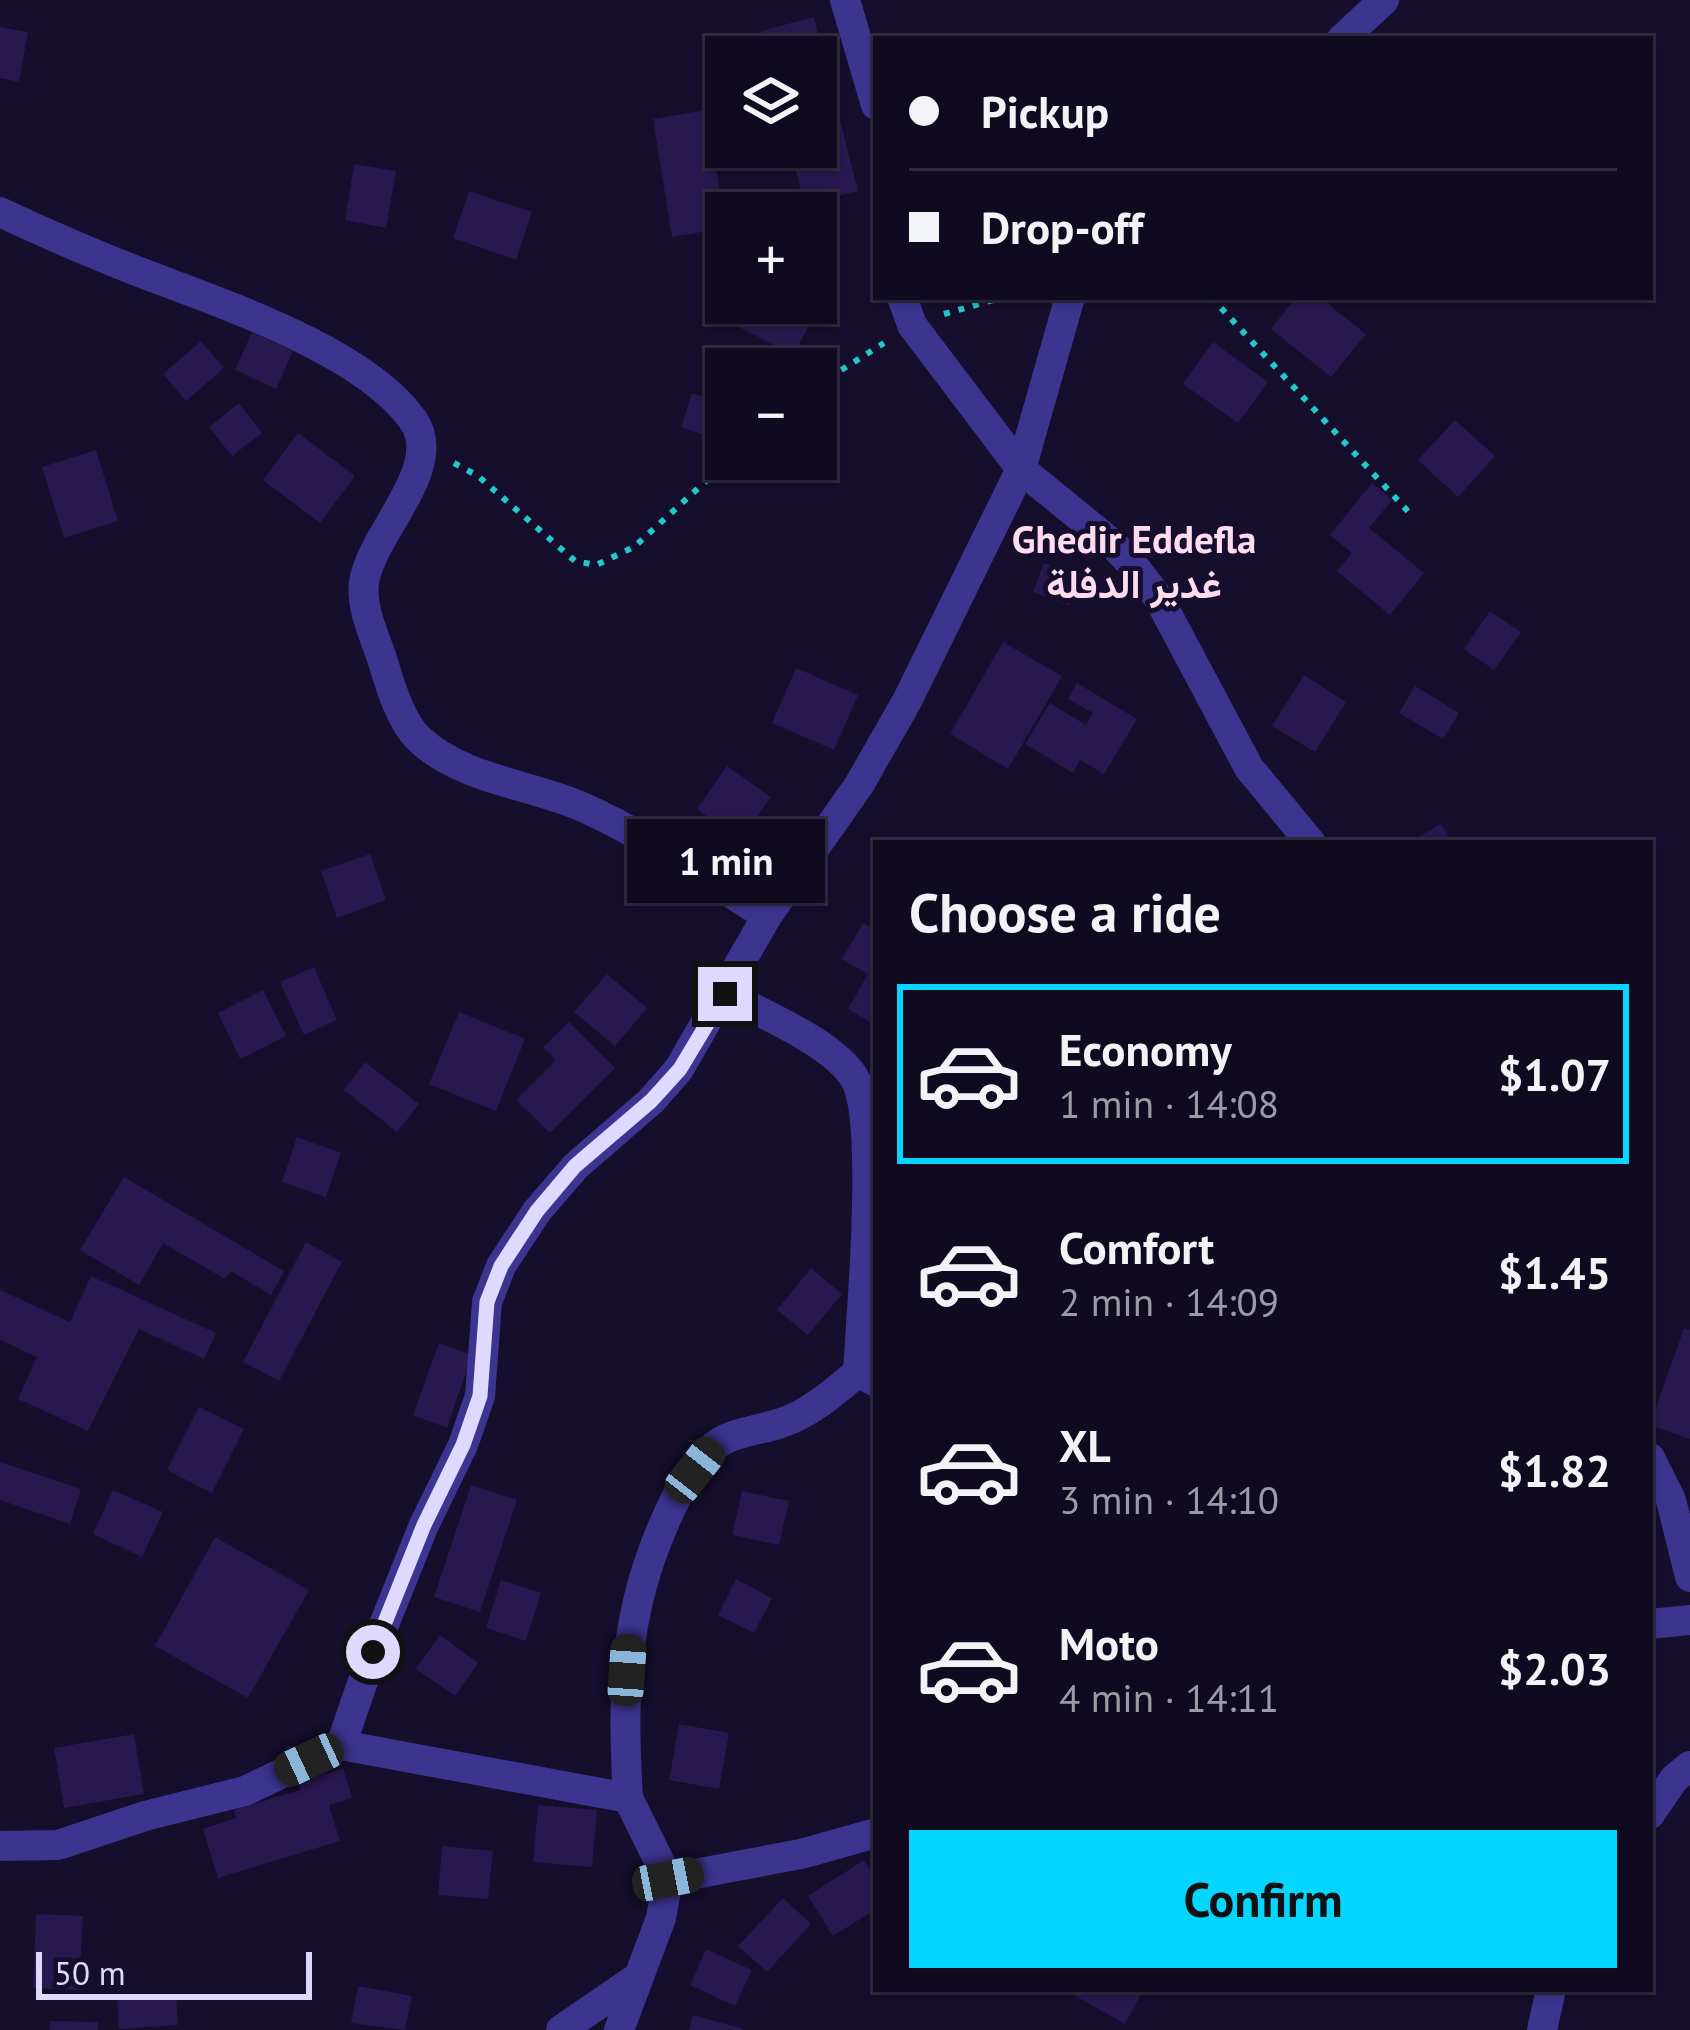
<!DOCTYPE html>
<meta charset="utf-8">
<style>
:root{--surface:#100a21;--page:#19132a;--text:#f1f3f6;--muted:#9c9aa5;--line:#302b3f;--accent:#05d6ff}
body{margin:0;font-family:"PT Sans",Vazirmatn,sans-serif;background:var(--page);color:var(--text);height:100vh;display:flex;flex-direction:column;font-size:45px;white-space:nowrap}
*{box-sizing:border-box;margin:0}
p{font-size:39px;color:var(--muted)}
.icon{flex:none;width:66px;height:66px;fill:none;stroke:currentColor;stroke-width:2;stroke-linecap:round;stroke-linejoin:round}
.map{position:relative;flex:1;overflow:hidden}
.side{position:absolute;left:873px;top:840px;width:780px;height:1152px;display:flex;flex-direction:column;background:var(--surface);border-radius:0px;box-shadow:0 3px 9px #0004,0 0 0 3px var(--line)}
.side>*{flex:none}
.hud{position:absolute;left:873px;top:36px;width:780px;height:264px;border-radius:0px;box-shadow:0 3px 9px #0004,0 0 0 3px var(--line);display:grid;align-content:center;height:264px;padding:0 36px;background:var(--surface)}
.controls{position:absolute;left:705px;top:36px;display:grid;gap:24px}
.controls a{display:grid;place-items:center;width:132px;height:132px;border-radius:0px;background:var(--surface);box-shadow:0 3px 9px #0004,0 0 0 3px var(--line);font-size:60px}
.scale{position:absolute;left:36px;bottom:30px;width:276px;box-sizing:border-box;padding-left:12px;border:6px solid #e0d9ff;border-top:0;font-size:33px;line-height:42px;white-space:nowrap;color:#e0d9ff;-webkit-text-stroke:9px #150e2c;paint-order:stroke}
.end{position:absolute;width:54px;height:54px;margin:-27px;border:15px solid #e0d9ff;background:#111;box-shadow:0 0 0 6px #111}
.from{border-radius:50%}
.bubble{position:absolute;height:84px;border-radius:0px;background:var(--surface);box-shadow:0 3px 9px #0004,0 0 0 3px var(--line);font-size:39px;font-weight:700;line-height:84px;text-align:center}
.car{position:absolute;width:36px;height:72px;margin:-36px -18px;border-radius:15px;box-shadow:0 0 9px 3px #0007;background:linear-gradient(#222 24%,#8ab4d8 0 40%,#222 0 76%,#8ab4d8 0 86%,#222 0)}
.hud b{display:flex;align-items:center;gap:42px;height:114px;font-size:45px}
.hud b+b{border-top:3px solid var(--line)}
.hud i{width:30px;height:30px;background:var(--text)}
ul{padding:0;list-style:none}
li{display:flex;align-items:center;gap:36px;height:180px;margin:0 24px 18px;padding:0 12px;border:6px solid transparent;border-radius:0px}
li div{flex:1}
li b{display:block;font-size:45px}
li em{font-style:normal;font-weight:700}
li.current{border-color:var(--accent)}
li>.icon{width:108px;height:108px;stroke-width:1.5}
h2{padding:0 36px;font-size:54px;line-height:144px}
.cta{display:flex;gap:24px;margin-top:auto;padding:24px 36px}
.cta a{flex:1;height:138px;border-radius:0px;background:var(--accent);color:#111;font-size:48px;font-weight:700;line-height:138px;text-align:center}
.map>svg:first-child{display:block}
.building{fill:#27184f}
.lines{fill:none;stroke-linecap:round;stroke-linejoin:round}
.path{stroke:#22c9ca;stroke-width:6;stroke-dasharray:6 9;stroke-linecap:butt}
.minor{stroke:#3d3490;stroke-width:30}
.route{stroke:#e0d9ff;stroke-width:15}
.labels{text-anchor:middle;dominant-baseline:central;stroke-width:10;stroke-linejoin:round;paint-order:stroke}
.quarter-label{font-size:39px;font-weight:bold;fill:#ffdbef;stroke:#150e2c}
</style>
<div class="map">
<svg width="1690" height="2030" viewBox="0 0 1690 2030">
<rect width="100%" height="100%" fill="#150e2c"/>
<g class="building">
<path d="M814,17L858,191L804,204L790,147H816V57H768L761,31Z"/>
<path d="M0,27L28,32L19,82L0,78Z"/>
<path d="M706,110L726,228L672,237L653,119Z"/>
<path d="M354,164L396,171L386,228L345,220Z"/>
<path d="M469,191L532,212L516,260L453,238Z"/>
<path d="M1296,297H1319L1366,334L1331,377L1271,329Z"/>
<path d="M736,303H820L794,355L727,321Z"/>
<path d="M252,332L293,351L276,389L235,370Z"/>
<path d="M201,341L224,368L186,401L163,374Z"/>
<path d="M1213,342L1268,382L1238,423L1183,384Z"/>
<path d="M692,393L724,404L713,438L681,427Z"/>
<path d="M239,403L262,433L232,456L209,427Z"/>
<path d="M1455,420L1495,456L1458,497L1418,460Z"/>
<path d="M298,433L355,476L320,523L263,480Z"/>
<path d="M96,450L118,521L64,538L42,467Z"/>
<path d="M1372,483L1392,500L1369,528L1424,573L1390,615L1337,571L1352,553L1330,535Z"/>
<path d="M1044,563L1080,575L1069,605L1033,592Z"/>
<path d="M1490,611L1521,632L1494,670L1464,649Z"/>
<path d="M1003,642L1062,676L1008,769L950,734Z"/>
<path d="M796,668L858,695L834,750L772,723Z"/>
<path d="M1304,675L1346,702L1315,752L1272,726Z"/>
<path d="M1077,683L1137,719L1104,774L1080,760L1073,773L1025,744L1050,703L1086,725L1093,713L1068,699Z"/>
<path d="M1415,686L1459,713L1443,739L1399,713Z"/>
<path d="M727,766L771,797L740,840L697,809Z"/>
<path d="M1441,824L1452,843H1408Z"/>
<path d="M370,854L386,900L337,918L321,871Z"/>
<path d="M863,923L876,930V1026L848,1009L868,974L842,959Z"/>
<path d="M314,967L337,1020L304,1035L280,982Z"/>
<path d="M607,974L647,1008L615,1046L574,1012Z"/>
<path d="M263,990L286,1036L240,1059L218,1013Z"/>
<path d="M459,1012L525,1039L496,1111L429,1084Z"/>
<path d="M569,1022L615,1068L550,1133L516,1100L556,1060L543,1047Z"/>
<path d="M365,1062L419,1104L397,1132L344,1090Z"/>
<path d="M297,1137L341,1153L326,1197L282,1182Z"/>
<path d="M124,1177L284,1271L271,1295L231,1271L225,1279L163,1243L139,1285L80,1250Z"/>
<path d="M306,1242L342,1262L279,1381L243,1362Z"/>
<path d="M811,1268L842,1294L808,1335L777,1310Z"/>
<path d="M91,1276L216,1333L204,1359L139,1329L88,1431L18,1399L37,1357L0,1340V1290L70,1322Z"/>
<path d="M1684,1328L1690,1330V1439L1650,1425Z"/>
<path d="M439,1343L472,1355L447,1428L413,1415Z"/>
<path d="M199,1407L244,1429L212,1493L167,1470Z"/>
<path d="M0,1462L81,1489L70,1524L0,1500Z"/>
<path d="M471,1485L517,1500L480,1612L434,1597Z"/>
<path d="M113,1490L163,1512L142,1557L93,1534Z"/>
<path d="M742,1491L789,1501L779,1545L732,1535Z"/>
<path d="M215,1537L309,1590L248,1698L155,1646Z"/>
<path d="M736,1579L772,1598L754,1633L718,1615Z"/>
<path d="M501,1580L541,1593L526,1641L486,1628Z"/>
<path d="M440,1635L478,1663L455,1696L416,1669Z"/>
<path d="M679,1724L729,1733L719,1789L669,1780Z"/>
<path d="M134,1734L144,1794L64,1808L54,1748Z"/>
<path d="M343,1768L352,1798L329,1805L340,1841L218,1878L203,1829L236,1818L234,1810L300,1790L298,1783Z"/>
<path d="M538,1805L597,1810L592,1867L533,1862Z"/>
<path d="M442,1846L493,1851L488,1899L438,1895Z"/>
<path d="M864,1860L876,1880V1909L833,1936L808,1896Z"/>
<path d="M783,1898L811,1924L767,1972L738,1946Z"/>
<path d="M36,1914L83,1916L79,1990L33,1988Z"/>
<path d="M706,1949L752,1970L735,2006L690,1985Z"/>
<path d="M358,1986L412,1996L405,2030L351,2023Z"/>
<path d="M1063,1989H1144L1125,2024Z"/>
<path d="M176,1994L178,2025L119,2029L117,1998Z"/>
<path d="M693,2015L743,2029L742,2030H689Z"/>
<path d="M50,2021L99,2022L98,2030H50Z"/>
</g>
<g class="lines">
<g class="path">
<path d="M1211,297L1414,518"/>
<path d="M944,314L1004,297"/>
<path d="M816,386L884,343"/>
<path d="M454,463L478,476L575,561L596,565L634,547L730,459"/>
</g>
<g class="minor">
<path d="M845,0L876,105"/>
<path d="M1342,39L1384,0"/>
<path d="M0,212C44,233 89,252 134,270C214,301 363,349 413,420C445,466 377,527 365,577C358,605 376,638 384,665C391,688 401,722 419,739C460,778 527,784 578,805C645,834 706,878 767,916"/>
<path d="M902,297L912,325L1021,469L1114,545L1136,569L1159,599L1249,768L1311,843"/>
<path d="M725,994C762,1014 834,1043 855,1079C879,1122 861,1316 858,1372"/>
<path d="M1650,1458L1671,1500L1690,1577"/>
<path d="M1650,1624L1690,1620"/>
<path d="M341,1745L628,1798L668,1879L661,1918L619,2030"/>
<path d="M628,1798C622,1700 623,1618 663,1526C675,1498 689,1469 712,1448C731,1431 758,1431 781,1423C811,1413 834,1392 858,1372L876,1382"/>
<path d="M1650,1814L1674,1779L1690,1766"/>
<path d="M0,1846L58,1845L145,1816L245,1791L341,1745L373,1652L424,1525L463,1445L480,1396L487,1302L501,1266L537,1211L576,1166L651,1101L679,1069L767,916L859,785L907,701L1021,469L1070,297"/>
<path d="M668,1879L801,1854L876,1833"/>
<path d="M561,2030L637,1978"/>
<path d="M1542,2030L1551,1989"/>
</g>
</g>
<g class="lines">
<path class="route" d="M373,1652L424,1525L463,1445L480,1396L487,1302L501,1266L537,1211L575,1166L651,1101L680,1069L725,994"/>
</g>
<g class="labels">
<g class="quarter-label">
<text x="1134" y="538">Ghedir Eddefla<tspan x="1134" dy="45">غدير الدفلة</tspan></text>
</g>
</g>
</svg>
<div class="controls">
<a><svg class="icon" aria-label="layers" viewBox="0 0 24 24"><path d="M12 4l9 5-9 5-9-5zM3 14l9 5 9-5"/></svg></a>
<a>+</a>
<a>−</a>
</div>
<div class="scale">50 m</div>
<i class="end from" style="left:373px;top:1652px"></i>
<i class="end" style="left:725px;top:994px"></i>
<div class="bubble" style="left:627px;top:819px;width:198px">1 min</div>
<i class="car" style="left:695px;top:1470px;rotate:38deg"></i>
<i class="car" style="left:627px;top:1670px;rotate:4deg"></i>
<i class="car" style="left:309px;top:1760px;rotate:245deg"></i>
<i class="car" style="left:668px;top:1879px;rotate:79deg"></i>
<div class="hud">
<b><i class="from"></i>Pickup</b>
<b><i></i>Drop-off</b>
</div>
<section class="side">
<h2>Choose a ride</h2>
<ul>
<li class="current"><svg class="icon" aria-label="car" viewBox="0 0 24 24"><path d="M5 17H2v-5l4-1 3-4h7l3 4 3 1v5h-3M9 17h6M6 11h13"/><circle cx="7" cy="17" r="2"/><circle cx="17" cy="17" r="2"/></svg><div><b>Economy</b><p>1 min · 14:08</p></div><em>$1.07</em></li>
<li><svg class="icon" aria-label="car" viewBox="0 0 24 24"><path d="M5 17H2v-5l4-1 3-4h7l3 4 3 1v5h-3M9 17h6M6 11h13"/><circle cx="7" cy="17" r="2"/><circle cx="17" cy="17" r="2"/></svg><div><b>Comfort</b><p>2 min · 14:09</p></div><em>$1.45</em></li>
<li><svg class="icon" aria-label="car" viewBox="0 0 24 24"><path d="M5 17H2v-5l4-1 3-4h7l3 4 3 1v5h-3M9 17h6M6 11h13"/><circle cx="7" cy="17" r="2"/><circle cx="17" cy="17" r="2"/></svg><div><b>XL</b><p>3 min · 14:10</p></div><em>$1.82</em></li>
<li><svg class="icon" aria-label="car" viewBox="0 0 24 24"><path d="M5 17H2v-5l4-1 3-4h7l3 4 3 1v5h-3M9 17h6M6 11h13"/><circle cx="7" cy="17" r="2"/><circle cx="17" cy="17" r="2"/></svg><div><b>Moto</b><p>4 min · 14:11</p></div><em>$2.03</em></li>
</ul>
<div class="cta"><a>Confirm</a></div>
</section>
</div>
